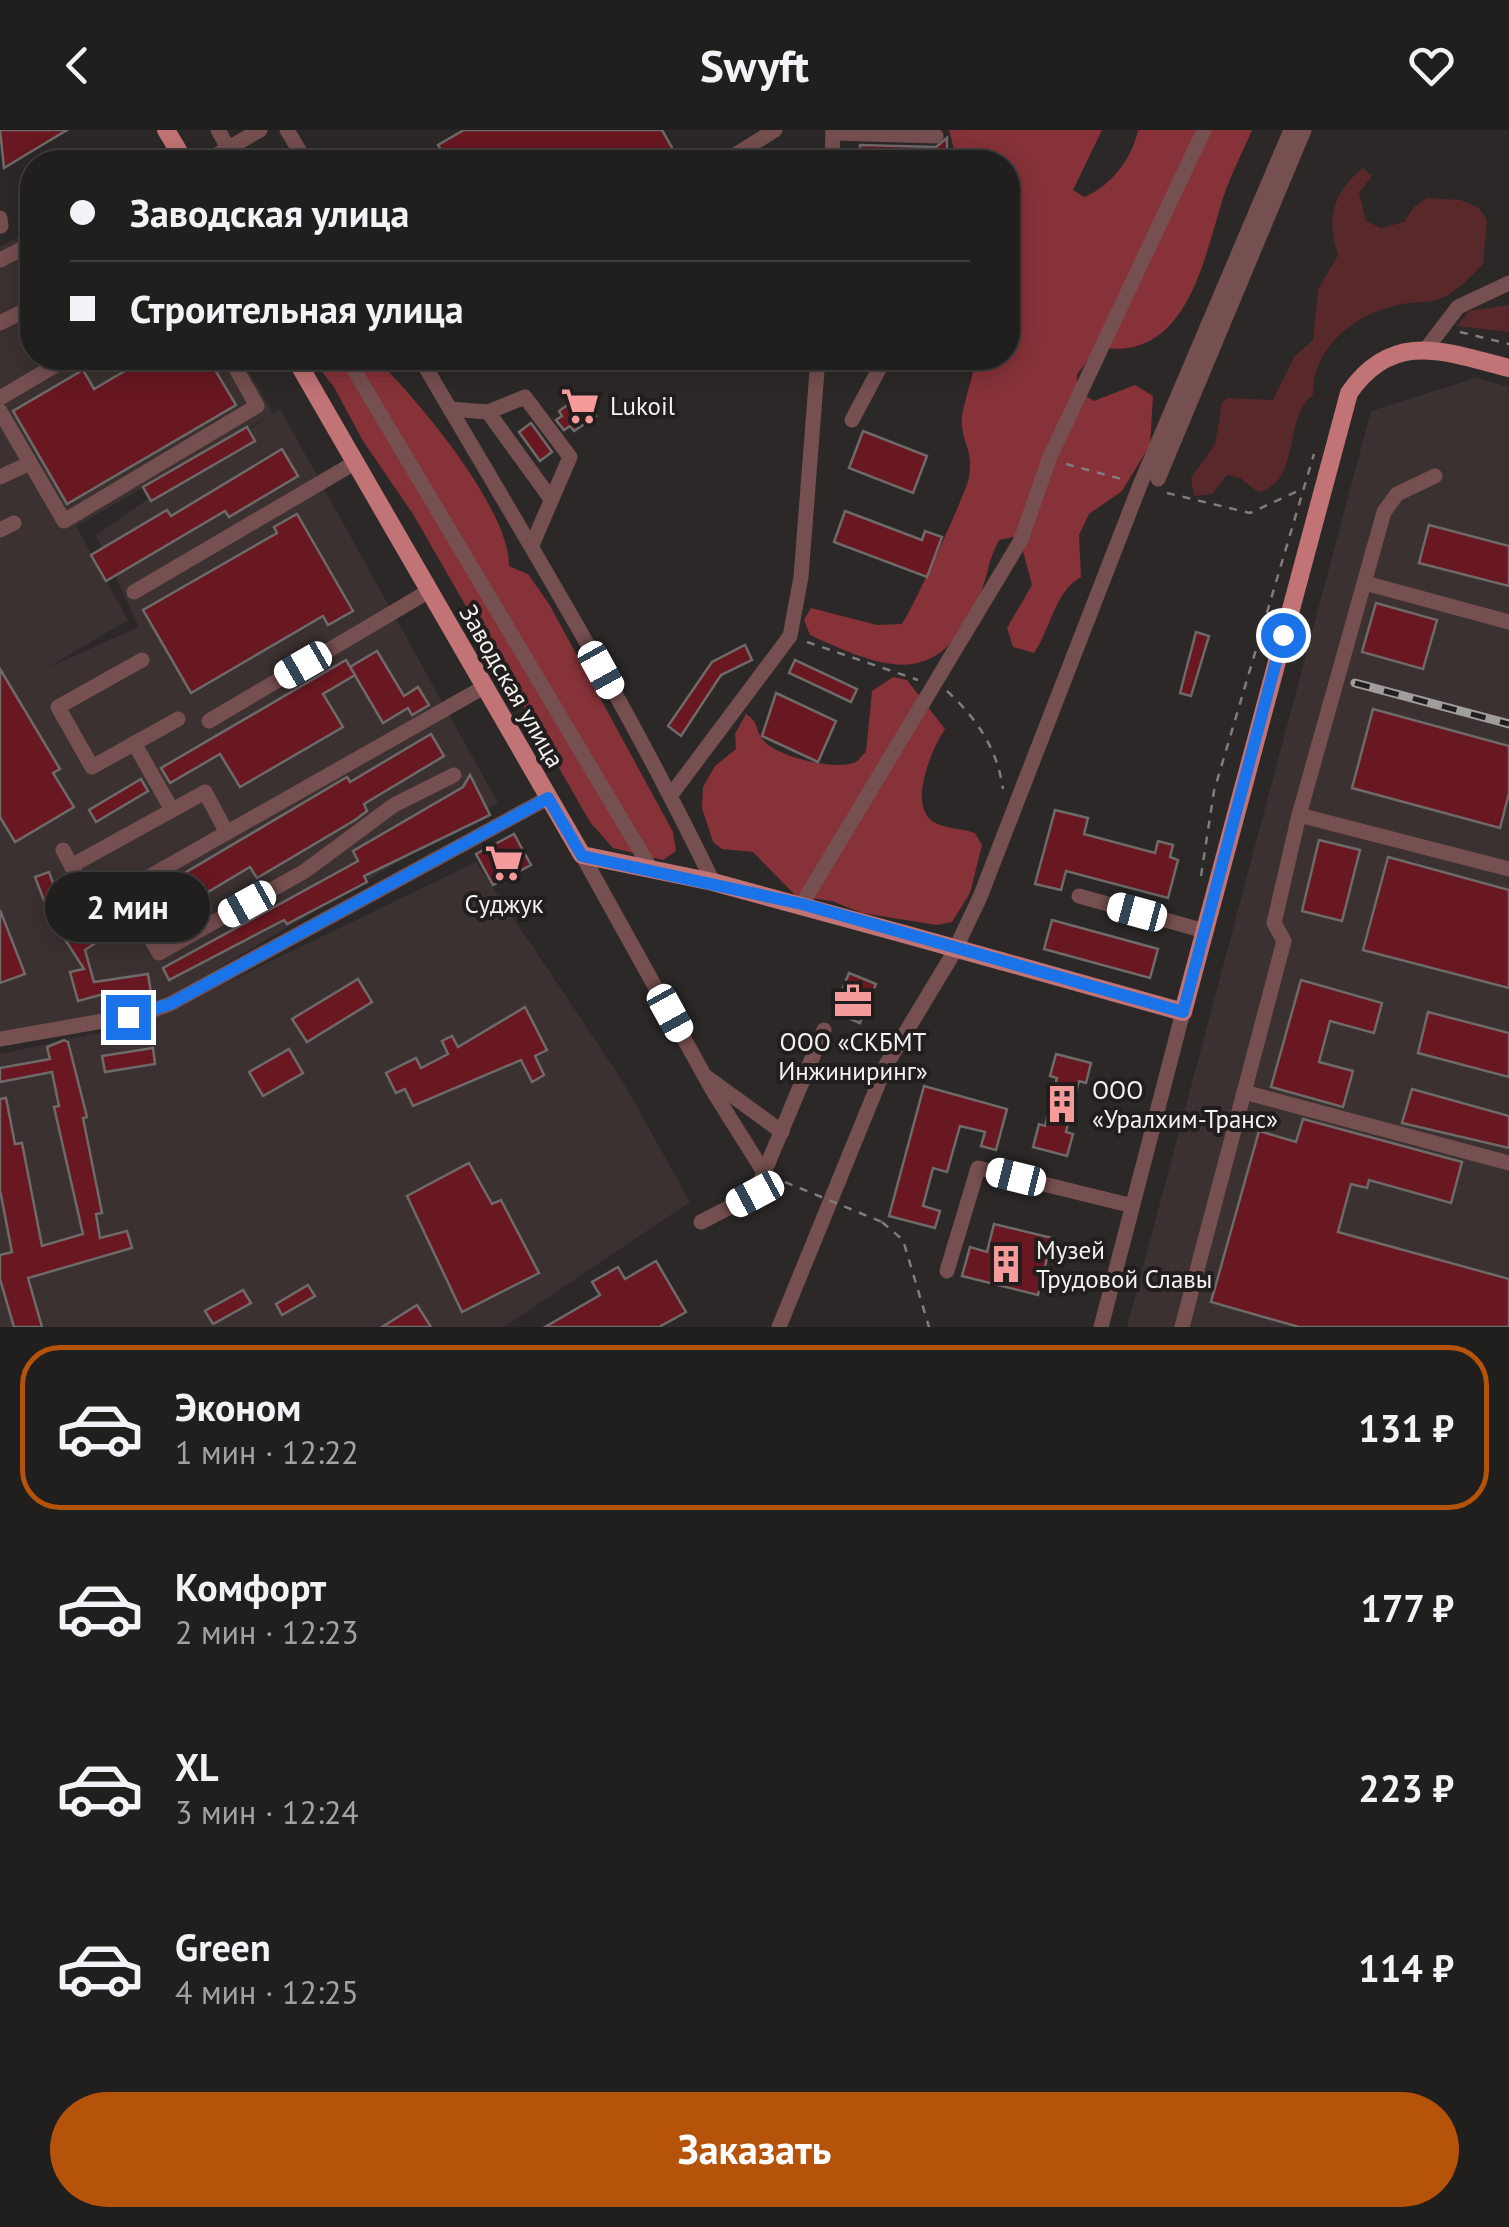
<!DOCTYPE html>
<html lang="ru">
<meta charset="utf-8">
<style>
:root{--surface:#211e1e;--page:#2d2b2b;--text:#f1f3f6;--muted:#a2a2a4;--line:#3e3c3c;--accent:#b45309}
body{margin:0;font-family:"PT Sans",sans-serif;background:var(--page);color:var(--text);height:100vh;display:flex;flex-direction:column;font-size:38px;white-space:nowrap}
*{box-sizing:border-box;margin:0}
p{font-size:32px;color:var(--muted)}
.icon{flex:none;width:55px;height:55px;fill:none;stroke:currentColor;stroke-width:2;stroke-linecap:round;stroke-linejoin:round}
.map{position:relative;height:1197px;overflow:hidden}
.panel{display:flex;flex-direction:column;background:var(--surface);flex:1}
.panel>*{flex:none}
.banner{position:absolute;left:20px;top:20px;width:1000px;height:220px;border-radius:40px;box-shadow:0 5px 25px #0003,0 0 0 2px var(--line);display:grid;align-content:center;height:220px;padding:0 50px;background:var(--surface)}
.end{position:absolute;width:45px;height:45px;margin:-22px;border:12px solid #1a73e8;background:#fff;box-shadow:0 0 0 5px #fff}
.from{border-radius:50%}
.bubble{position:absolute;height:70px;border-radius:35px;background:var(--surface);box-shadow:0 5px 25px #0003,0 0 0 2px var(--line);font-size:32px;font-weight:600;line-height:70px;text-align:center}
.car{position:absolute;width:30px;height:60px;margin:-30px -15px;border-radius:12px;box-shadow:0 0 8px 2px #0007;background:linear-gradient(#fff 24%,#345 0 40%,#fff 0 76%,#345 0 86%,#fff 0)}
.banner b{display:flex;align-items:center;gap:35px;height:95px;font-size:38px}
.banner b+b{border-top:2px solid var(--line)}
.banner i{width:25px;height:25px;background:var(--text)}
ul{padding:18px 0 0;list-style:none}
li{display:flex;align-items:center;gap:30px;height:165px;margin:0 20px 15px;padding:0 30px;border:5px solid transparent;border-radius:40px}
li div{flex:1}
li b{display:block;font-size:38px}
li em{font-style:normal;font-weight:600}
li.on{border-color:var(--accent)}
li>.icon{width:90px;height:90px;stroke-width:1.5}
.cta{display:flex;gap:20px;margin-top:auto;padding:20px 50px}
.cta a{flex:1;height:115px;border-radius:60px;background:var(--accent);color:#fff;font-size:40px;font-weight:600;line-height:115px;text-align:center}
header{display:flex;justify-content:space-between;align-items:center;height:130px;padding:0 50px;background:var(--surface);font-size:45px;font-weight:600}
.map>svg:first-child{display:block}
.built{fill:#3c3131;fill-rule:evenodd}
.green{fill:#58282a}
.forest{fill:#863238}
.building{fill:#691721;stroke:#6f6a6a;stroke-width:2.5}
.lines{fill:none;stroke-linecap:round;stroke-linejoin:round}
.path{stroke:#807d7d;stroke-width:2.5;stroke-dasharray:8 8;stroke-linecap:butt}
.minor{stroke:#764f50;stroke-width:15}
.major{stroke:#c17375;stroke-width:18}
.rail-casing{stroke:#a19d9d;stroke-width:9}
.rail{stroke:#221e1e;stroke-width:5;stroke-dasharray:15;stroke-linecap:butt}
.path-bridge{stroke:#807d7d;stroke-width:2.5;stroke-dasharray:8 8;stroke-linecap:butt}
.major-bridge{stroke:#c17375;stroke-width:18}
.route{stroke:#1a73e8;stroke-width:12}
.labels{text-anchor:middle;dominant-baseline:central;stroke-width:8;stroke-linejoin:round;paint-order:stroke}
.poi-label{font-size:25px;fill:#f4f1f1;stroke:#221e1e;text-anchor:start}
.street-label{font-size:25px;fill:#f4f1f1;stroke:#221e1e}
</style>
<header><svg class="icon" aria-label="back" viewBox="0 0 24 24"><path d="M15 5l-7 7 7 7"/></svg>Swyft<svg class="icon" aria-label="heart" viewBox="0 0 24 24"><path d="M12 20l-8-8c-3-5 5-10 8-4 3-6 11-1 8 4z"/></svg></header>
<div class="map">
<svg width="1509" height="1197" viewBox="0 0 1509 1197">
<rect width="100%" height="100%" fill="#2c2828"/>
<g class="built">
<path d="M32,100V228H241L273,283L280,279L498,673L156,875L0,906V117ZM269,286L96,405L139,497L47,538L128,490L76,396Z"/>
<path d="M1476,248L1509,257V1197H1127L1371,281Z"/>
<path d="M476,732L623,952L690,1072L504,1197H0V924L141,894Z"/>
</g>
<g class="green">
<path d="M1363,38L1372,46L1359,63L1366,91L1381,98L1404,92L1414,77L1427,68L1461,70L1479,78L1487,90L1483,134C1473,145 1461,157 1448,165C1433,174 1419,171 1403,174C1357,182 1313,215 1313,265C1282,288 1302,353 1258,362L1240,348L1227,345L1212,364L1194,366L1191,348L1215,314L1222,273L1227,268L1273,270L1294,227L1313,210L1318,160L1338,125C1326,89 1333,62 1363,38Z"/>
<path d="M1509,175V202L1457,196L1469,181Z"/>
</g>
<g class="forest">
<path d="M949,0H1102L1073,60L1084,67C1111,56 1132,29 1138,0H1252C1241,26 1227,52 1220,78C1202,139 1182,233 1099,217L1077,244V261L1094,271L1135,255L1153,266L1150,315L1122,361L1089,384L1079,405L1081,447C1055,461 1051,498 1034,523L1013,517L1007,498L1032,455L1019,406L999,410C989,428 988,444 981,462C941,559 892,543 810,505L804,490L811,478L877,495L902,494C910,485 968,359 969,347C973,320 964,317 962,295C960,281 974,245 976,228H1008V32H957Z"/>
<path d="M311,228H375C416,267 510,379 509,436L528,444L549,474L673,702L676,721L663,730L613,718L590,692L413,384L363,311L334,257Z"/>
<path d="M893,547L907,550L945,599C932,618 910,670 930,689C940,699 961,698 975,703L982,715L970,763L952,792L937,795L862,783L832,771L796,766L753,722L722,719L713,712L702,678L703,657L715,636L736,619L735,604L746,584C759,592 755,600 763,610C777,627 834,640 854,633C859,631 862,625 866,622L872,561Z"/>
</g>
<g class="building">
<path d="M0,0H67L4,38Z"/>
<path d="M464,0H662L680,32H448L438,15Z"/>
<path d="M947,8V32H860V15L936,17Z"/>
<path d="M147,228H208L236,275L67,374L13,281L83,240L94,259Z"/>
<path d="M581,265L596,286L574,301L570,296L564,300L556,290L562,286L559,281Z"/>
<path d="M531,293L552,322L540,331L519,302Z"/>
<path d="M247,297L255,311L151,371L143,357Z"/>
<path d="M863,301L927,326L913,363L849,338Z"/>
<path d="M282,319L298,346L229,387L225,381L106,451L91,425L167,380L171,386Z"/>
<path d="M845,381L922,410L925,401L942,407L927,447L834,412Z"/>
<path d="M297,384L353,481L328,495L323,486L191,563L143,480L277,403L274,397Z"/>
<path d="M1429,395L1509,416V456L1419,433Z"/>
<path d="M1376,473L1437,490L1423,539L1362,522Z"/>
<path d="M1196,502L1209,506L1191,566L1180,563Z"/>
<path d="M745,515L752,530L721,545L681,606L668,596L712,532Z"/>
<path d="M377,521L404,566L418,557L429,575L412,585L408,578L383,593L350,537Z"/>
<path d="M346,530L355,545L323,564L343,597L240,657L220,624L170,653L161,638Z"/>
<path d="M795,530L857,559L851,572L789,543Z"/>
<path d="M0,539L60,639L53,643L74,677L15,712L0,687Z"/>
<path d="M776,563L836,591L818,632L762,606Z"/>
<path d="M1373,579L1509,616V663L1500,698L1352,658Z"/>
<path d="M431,604L444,626L364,674L367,681L355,690L257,748L250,737L173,783L176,788L162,797L144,767L347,647L350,652Z"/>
<path d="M470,645L490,685L364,746L367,752L287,794L284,790L169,850L163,838L358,731L353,721L463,657Z"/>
<path d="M141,649L148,661L96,692L89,680Z"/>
<path d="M1055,680L1088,688L1084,704L1155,723L1158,711L1173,715L1170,727L1178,730L1168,768L1066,741L1061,760L1035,754Z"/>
<path d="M514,704L531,735L493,755L476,724Z"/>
<path d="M1319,710L1360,720L1342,791L1302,781Z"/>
<path d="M1388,727L1509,760V858L1363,820Z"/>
<path d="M49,742L65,787L91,770L98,781L110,773L124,794L85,820L94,852L148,844L151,863L112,869L111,862L78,871L70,842L84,839L50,786L35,747Z"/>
<path d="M0,780L25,844L0,853Z"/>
<path d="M1052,790L1158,819L1150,848L1044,819Z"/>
<path d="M849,843L876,854L860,893L833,882Z"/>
<path d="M358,849L372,872L307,912L292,889Z"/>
<path d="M1301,850L1382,873L1374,903L1330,891L1319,932L1353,941L1343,977L1271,957Z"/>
<path d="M525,877L547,920L535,926L544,945L532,952L521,930L413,976L405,959L396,963L386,943L416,928L421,938L448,924L442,911L452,906L458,917Z"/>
<path d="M1428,882L1509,903V947L1418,923Z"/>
<path d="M64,910L68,912L87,987L83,988L102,1083L96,1084L100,1108L127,1101L132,1118L28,1148L42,1197H14L0,1149V1125L12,1122L0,1060V969L6,968L15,1014L22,1013L42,1116L83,1104L54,977L59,976L52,942L0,952V938L50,929L47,917Z"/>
<path d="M153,918L155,934L105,942L102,926Z"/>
<path d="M289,919L303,943L263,966L249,942Z"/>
<path d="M1056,924L1091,933L1086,953L1079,951L1066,1002L1073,1004L1067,1026L1033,1017L1039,994L1045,996L1057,948L1050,946Z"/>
<path d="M924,956L1007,979L996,1020L981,1016L985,1002L960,996L947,1042L933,1038L923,1076L940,1081L935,1098L889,1086Z"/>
<path d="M1412,959L1509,986V1018L1402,993Z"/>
<path d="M1303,989L1462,1032L1451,1073L1369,1050L1367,1058L1351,1054L1338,1102L1509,1149V1197H1299L1211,1172L1259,1001L1296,1012Z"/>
<path d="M469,1033L492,1074L501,1070L539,1143L462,1182L407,1066Z"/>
<path d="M994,1094L1052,1108L1038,1165L962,1146L970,1117L987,1122Z"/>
<path d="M656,1131L686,1182L659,1197H545L600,1165L592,1152L618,1137L625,1149Z"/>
<path d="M308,1155L315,1166L282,1185L276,1174Z"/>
<path d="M243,1160L251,1173L213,1194L205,1181Z"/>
<path d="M417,1175L431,1197H382Z"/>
</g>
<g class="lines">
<g class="path">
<path d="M1460,202L1509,214"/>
<path d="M1066,334L1125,350"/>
<path d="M1167,363L1250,383L1300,360"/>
<path d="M807,512L918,550"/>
<path d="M947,561C977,589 997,618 1003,659"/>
<path d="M1201,746L1214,661L1314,324"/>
<path d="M882,1092L903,1110L929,1197"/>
</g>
<g class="minor">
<path d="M218,0L236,32"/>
<path d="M287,0L306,32"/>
<path d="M833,3L936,6"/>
<path d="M735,25L775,0"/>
<path d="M204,32L260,0"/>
<path d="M832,32L833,0"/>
<path d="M0,88L1,96"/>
<path d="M0,130L32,114"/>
<path d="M0,193L32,177"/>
<path d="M1426,219L1458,177L1509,153"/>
<path d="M347,228L651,739"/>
<path d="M420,228C521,400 626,571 713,752"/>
<path d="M235,238L254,228"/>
<path d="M0,268L68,228"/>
<path d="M450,279L488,282L525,267L570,327L532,415"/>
<path d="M0,281L64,391L257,276L230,228"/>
<path d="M488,282L551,369"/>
<path d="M852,290L885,228"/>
<path d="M0,347L30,333"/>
<path d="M1158,349L1304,0"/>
<path d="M0,400L14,393"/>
<path d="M1365,453L1509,492"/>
<path d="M134,462L356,332"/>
<path d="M142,530L58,577L92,637L178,589"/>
<path d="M209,591L429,461"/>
<path d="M134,613L172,680"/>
<path d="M454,645L394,675L305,741L159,823L124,761L484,557"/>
<path d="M671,665L790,506L801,447L818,228"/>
<path d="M1299,685L1509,739"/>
<path d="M63,720L80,752L124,761"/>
<path d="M582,725L713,961L765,1044"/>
<path d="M71,736L205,662L227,703"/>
<path d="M1079,766L1205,801"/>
<path d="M802,774L1021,410L1049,329L1204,0"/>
<path d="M0,909L143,884L170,874L548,668"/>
<path d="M708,948L782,1002"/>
<path d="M1244,962L1509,1033"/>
<path d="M701,1092L755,1064L824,900"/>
<path d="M947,1141L978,1038L1129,1075"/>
<path d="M779,1197L886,935L953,824L980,767L1140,355L1291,0"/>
<path d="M1101,1197L1183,882"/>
<path d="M1182,1197L1284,811L1274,793L1299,685L1384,382L1397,364L1435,346"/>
</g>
<g class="major">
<path d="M166,0L185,32"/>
<path d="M295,228L582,725L713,752L904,804"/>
<path d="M1001,831L1183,882L1349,263C1393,199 1446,222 1509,238"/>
</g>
<g class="rail-casing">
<path id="rail" d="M1355,553L1509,594"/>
</g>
<use href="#rail" class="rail"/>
<path class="path-bridge" d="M785,1052L882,1092"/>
<path class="major-bridge" d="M904,804L1001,831"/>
</g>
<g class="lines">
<path class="route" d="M128,887L170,874L548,668L582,726L802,774L1183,882L1283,505"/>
</g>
<defs>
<g id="supermarket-bare" transform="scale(3)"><path d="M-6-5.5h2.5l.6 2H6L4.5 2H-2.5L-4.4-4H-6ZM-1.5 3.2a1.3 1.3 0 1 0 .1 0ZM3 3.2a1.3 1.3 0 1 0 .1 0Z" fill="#f59b9c" stroke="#221e1e" stroke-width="2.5" paint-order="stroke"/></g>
<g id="office-bare" transform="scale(3)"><path d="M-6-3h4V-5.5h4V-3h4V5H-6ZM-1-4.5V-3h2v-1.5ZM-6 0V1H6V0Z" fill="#f59b9c" stroke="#221e1e" stroke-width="2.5" paint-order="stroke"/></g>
<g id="building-bare" transform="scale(3)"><path d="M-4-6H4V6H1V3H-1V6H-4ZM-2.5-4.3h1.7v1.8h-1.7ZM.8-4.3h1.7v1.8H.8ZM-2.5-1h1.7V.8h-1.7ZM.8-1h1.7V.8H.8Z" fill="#f59b9c" stroke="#221e1e" stroke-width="2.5" paint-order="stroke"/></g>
</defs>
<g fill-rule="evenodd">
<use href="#supermarket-bare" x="580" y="276"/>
<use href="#supermarket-bare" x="504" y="733"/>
<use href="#office-bare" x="853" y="871"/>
<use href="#building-bare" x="1062" y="974"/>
<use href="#building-bare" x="1006" y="1134"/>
</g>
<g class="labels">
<g class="poi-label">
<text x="610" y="276">Lukoil</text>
<text x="504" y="774" text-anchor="middle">Суджук</text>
<text x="853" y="912" text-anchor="middle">ООО «СКБМТ<tspan x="853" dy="29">Инжиниринг»</tspan></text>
<text x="1092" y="960">ООО<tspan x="1092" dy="29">«Уралхим-Транс»</tspan></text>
<text x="1036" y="1120">Музей<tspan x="1036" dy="29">Трудовой Славы</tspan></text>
</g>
<g class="street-label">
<text transform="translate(512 556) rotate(60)">Заводская улица</text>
</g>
</g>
</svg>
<i class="end from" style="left:1283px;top:505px"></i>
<i class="end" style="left:128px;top:887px"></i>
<div class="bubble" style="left:45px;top:742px;width:165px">2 мин</div>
<i class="car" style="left:303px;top:535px;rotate:240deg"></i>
<i class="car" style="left:601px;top:540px;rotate:151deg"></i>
<i class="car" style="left:247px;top:774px;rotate:241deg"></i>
<i class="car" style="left:1137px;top:782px;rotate:285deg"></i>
<i class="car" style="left:670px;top:883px;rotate:151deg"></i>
<i class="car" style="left:1016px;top:1047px;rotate:284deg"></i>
<i class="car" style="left:755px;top:1064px;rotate:242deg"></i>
<div class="banner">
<b><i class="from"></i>Заводская улица</b>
<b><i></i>Строительная улица</b>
</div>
</div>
<section class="panel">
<ul>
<li class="on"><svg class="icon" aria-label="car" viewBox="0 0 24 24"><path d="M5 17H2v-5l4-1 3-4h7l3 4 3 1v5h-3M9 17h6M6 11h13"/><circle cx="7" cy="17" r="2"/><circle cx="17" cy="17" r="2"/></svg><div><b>Эконом</b><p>1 мин · 12:22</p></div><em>131 ₽</em></li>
<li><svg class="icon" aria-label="car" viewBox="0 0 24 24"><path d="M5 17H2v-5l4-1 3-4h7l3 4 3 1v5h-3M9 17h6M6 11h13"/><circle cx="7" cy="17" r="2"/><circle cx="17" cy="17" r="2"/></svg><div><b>Комфорт</b><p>2 мин · 12:23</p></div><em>177 ₽</em></li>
<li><svg class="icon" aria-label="car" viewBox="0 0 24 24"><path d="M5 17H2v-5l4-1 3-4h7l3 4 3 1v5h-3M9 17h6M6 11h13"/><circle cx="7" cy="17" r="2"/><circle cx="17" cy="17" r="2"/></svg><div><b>XL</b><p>3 мин · 12:24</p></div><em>223 ₽</em></li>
<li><svg class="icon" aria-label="car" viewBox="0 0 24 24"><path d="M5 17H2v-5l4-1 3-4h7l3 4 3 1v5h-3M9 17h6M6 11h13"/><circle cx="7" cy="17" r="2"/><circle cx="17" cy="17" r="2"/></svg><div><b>Green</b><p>4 мин · 12:25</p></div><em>114 ₽</em></li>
</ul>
<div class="cta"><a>Заказать</a></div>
</section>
